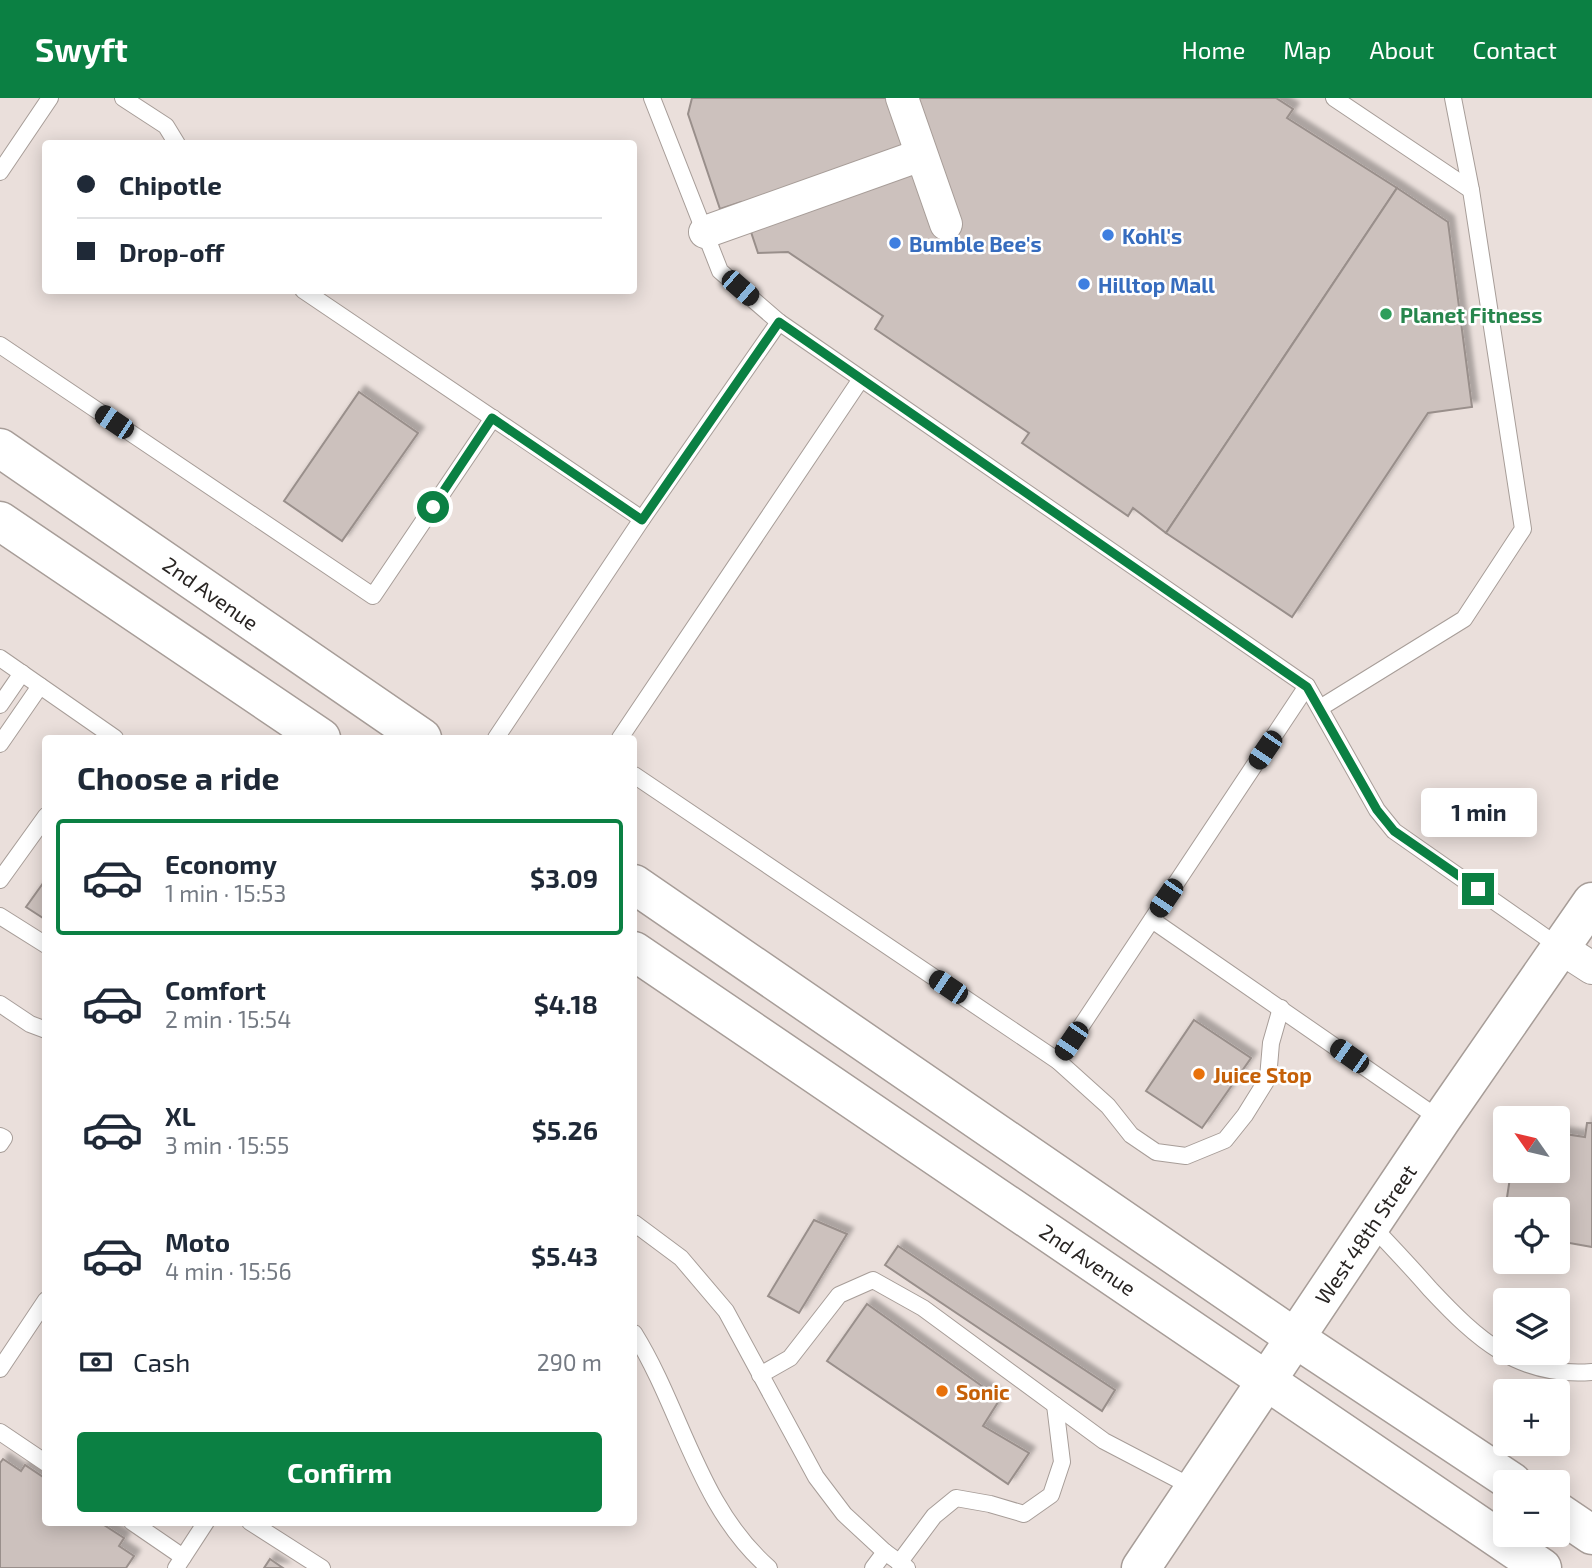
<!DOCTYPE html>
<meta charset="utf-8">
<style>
:root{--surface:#fff;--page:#f2f2f3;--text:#1f2937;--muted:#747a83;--line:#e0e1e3;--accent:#0b8043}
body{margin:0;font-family:"Exo 2",sans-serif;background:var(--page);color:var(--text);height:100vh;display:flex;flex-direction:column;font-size:26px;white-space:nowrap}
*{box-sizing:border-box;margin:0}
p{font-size:23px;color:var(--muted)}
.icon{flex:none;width:38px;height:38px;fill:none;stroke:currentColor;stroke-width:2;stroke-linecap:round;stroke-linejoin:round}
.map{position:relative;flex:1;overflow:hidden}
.side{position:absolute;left:42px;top:637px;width:595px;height:791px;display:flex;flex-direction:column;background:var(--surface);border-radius:7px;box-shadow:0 4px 18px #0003}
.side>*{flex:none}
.banner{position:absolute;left:42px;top:42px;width:595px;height:154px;border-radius:7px;box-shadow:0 4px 18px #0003;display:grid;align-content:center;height:154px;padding:0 35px;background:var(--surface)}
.needle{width:46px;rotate:304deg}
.controls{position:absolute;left:1493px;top:1008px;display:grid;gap:14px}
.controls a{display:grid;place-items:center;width:77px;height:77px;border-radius:7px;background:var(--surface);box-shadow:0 4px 18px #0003;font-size:35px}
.end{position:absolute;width:32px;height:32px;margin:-16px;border:9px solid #0b8043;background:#fff;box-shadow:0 0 0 4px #fff}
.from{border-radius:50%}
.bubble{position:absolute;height:49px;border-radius:7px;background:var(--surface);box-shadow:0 4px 18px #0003;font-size:23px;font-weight:700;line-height:49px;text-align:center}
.car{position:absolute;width:21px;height:42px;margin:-21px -10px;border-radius:9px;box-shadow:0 0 5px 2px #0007;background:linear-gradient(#222 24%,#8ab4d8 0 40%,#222 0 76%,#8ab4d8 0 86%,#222 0)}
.banner b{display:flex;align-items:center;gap:24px;height:66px;font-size:26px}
.banner b+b{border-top:2px solid var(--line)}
.banner i{width:18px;height:18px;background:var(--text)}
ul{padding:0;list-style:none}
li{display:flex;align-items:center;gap:21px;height:116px;margin:0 14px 10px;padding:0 21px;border:4px solid transparent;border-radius:7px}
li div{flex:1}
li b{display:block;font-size:26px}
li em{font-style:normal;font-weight:700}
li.on{border-color:var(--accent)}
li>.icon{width:63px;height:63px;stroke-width:1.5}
h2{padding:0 35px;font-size:32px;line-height:84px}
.pay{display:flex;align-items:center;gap:18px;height:77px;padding:0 35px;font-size:26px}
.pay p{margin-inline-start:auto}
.action{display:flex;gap:14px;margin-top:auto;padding:14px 35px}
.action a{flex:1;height:80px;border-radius:7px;background:var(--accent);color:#fff;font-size:28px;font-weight:700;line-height:80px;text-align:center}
header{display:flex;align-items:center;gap:42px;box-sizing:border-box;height:98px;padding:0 35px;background:var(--accent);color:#fff}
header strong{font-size:33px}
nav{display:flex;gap:38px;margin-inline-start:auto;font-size:24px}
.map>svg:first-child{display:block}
.building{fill:#ccc1bd;stroke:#998f8b;stroke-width:2;filter:url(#shadow)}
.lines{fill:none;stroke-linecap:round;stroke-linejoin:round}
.lane-casing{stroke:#a79d98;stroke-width:18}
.street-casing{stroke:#a79d98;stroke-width:34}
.secondary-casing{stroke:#a79d98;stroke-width:41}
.lane{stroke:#fff;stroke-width:16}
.street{stroke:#fff;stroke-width:32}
.secondary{stroke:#fff;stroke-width:38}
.route{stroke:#0b8043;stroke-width:9}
.shop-dot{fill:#3f7fe0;stroke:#fff;stroke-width:2.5}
.leisure-dot{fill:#2e9e5b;stroke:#fff;stroke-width:2.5}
.food-dot{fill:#e8710a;stroke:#fff;stroke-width:2.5}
.labels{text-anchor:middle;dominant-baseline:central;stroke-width:5;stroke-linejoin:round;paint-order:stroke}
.shop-label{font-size:21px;font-weight:bold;fill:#366cbe;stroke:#fff;text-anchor:start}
.leisure-label{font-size:21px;font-weight:bold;fill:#27864d;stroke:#fff;text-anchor:start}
.street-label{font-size:21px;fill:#282422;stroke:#fff}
.food-label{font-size:21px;font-weight:bold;fill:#c56008;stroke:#fff;text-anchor:start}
</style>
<header>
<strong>Swyft</strong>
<nav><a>Home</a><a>Map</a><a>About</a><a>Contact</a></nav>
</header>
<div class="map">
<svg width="1592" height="1470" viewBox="0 0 1592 1470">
<defs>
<filter id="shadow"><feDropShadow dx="6" dy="-6" stdDeviation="2" flood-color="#0004"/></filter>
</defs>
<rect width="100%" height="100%" fill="#eadfdb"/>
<g class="building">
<path d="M692,0H1276L1293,11L1287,20L1397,90L1166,435L1133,410L1128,418L1022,345L1029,335L875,231L883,218L788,154L758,155L741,104L720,111L688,16Z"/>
<path d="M1397,90L1448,124L1472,309L1428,315L1292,519L1166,435Z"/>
<path d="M359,294L418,335L342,443L284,403Z"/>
<path d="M46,781V822L26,809Z"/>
<path d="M1194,922L1251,960L1202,1030L1146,993Z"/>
<path d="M1587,1025H1592V1149L1558,1143V1111H1519L1520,1108L1506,1106L1511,1073H1558V1035L1585,1039Z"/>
<path d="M814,1122L847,1136L799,1215L768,1198Z"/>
<path d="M898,1148L1115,1292L1102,1313L885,1167Z"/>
<path d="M867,1206L1000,1301L983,1328L1029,1355L1008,1386L827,1263Z"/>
<path d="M3,1361L21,1373L25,1367L46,1381V1424H106L104,1427L124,1440L119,1448L134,1458L126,1470H0V1365Z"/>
<path d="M270,1461L283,1470H264Z"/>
</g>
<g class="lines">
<g class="lane-casing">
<g id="lane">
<path d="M123,0L166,28L177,46"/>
<path d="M652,0L720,173L779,224L1307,588L1377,712L1394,733L1561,850"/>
<path d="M1334,0L1471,92"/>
<path d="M0,74L50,0"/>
<path d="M303,192L642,421"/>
<path d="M0,247L373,498L493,320"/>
<path d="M0,560L115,640"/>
<path d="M0,607L22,575"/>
<path d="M1320,610L1464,521L1523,431L1471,92L1453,0"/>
<path d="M496,640L642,421L779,224"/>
<path d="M620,640L861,281"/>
<path d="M0,646L40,588"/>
<path d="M634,677L1058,963L1108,1008L1131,1037L1156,1054L1186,1058L1225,1042L1245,1017L1268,980L1271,945L1281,910"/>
<path d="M0,782L46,718"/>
<path d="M0,818L46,847"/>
<path d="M1152,822L1441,1022"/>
<path d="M0,906L30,926L46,932"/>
<path d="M1058,963L1307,588"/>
<path d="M0,1038L4,1040L0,1046"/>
<path d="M634,1125L681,1160L726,1213L816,1379L844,1416L885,1454L907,1470"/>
<path d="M1371,1127C1391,1148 1411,1169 1430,1191C1477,1241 1518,1280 1592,1274"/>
<path d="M634,1235C682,1312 698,1408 769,1470"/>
<path d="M0,1271L46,1202"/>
<path d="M760,1277L790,1260L839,1197L873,1182L923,1210L1104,1343L1194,1390"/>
<path d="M0,1334L46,1365"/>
<path d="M132,1424L183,1459"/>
<path d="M250,1424L322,1470"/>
<path d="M899,1465L934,1418L956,1400L990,1406L1024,1416L1051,1397L1062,1364L1055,1307"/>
<path d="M176,1470L206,1424"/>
<path d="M873,1470L885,1454"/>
</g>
</g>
<g class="street-casing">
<g id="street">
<path d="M902,0L946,126"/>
<path d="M705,134L921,57"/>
<path d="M1561,850L1592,870"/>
</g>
</g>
<g class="secondary-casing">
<g id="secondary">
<path d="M0,350L422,640"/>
<path d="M0,423L321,640"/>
<path d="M634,786L1295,1240L1512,1384"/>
<path d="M634,853L1542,1470"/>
<path d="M1558,1414L1592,1437"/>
<path d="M1141,1470L1441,1022L1592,804"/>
</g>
</g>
<use href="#lane" class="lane"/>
<use href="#street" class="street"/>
<use href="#secondary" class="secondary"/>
</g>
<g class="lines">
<path class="route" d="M433,409L492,320L642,422L779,224L1307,589L1377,712L1394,733L1478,791"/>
</g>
<g class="shop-dot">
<circle cx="1108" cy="137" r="7"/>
<circle cx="895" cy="145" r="7"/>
<circle cx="1084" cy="186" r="7"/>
</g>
<circle class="leisure-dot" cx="1386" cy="216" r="7"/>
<g class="food-dot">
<circle cx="1199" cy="976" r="7"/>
<circle cx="942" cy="1293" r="7"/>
</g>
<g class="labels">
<g class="shop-label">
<text x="1122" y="137">Kohl's</text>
<text x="909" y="145">Bumble Bee's</text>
<text x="1098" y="186">Hilltop Mall</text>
</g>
<g class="leisure-label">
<text x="1400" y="216">Planet Fitness</text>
</g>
<g class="street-label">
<text transform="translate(211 495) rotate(35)">2nd Avenue</text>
<text transform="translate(1365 1136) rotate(-56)">West 48th Street</text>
<text transform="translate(1088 1161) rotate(34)">2nd Avenue</text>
</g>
<g class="food-label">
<text x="1213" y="976">Juice Stop</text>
<text x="956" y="1293">Sonic</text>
</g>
</g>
</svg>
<div class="controls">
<a><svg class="needle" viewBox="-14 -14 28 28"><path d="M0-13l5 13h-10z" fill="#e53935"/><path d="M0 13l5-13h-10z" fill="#747a83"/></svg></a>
<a><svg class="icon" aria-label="locate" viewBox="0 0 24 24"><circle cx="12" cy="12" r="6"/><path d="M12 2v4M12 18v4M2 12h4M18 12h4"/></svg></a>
<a><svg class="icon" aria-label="layers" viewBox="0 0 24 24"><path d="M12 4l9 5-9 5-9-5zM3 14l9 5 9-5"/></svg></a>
<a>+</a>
<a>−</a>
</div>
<i class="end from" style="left:433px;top:409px"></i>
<i class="end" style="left:1478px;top:791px"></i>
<div class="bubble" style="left:1421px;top:690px;width:116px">1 min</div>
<i class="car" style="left:740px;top:190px;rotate:131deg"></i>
<i class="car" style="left:114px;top:324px;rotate:304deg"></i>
<i class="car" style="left:1265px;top:652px;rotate:214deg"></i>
<i class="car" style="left:1166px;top:800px;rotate:214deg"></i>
<i class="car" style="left:948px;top:889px;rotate:304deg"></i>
<i class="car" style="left:1071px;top:943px;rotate:214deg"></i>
<i class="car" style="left:1349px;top:958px;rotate:305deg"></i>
<div class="banner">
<b><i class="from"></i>Chipotle</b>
<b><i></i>Drop-off</b>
</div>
<section class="side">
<h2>Choose a ride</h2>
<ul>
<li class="on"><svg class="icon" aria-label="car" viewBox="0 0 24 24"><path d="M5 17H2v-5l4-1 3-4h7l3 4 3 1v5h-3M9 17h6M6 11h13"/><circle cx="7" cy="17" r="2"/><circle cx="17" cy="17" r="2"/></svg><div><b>Economy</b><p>1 min · 15:53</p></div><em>$3.09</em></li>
<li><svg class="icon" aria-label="car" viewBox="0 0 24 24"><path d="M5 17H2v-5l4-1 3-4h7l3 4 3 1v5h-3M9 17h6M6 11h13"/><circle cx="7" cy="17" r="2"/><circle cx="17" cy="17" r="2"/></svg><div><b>Comfort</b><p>2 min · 15:54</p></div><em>$4.18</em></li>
<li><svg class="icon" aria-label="car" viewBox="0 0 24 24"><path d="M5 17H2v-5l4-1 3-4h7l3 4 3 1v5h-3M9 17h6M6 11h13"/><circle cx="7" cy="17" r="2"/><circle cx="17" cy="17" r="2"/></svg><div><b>XL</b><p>3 min · 15:55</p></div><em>$5.26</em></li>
<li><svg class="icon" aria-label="car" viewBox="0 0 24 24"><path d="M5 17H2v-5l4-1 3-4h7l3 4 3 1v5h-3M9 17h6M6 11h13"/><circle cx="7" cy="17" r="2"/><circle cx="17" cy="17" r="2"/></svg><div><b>Moto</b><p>4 min · 15:56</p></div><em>$5.43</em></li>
</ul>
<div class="pay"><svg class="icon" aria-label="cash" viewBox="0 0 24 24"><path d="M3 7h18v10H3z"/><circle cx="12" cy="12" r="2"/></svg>Cash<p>290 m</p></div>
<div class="action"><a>Confirm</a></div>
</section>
</div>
